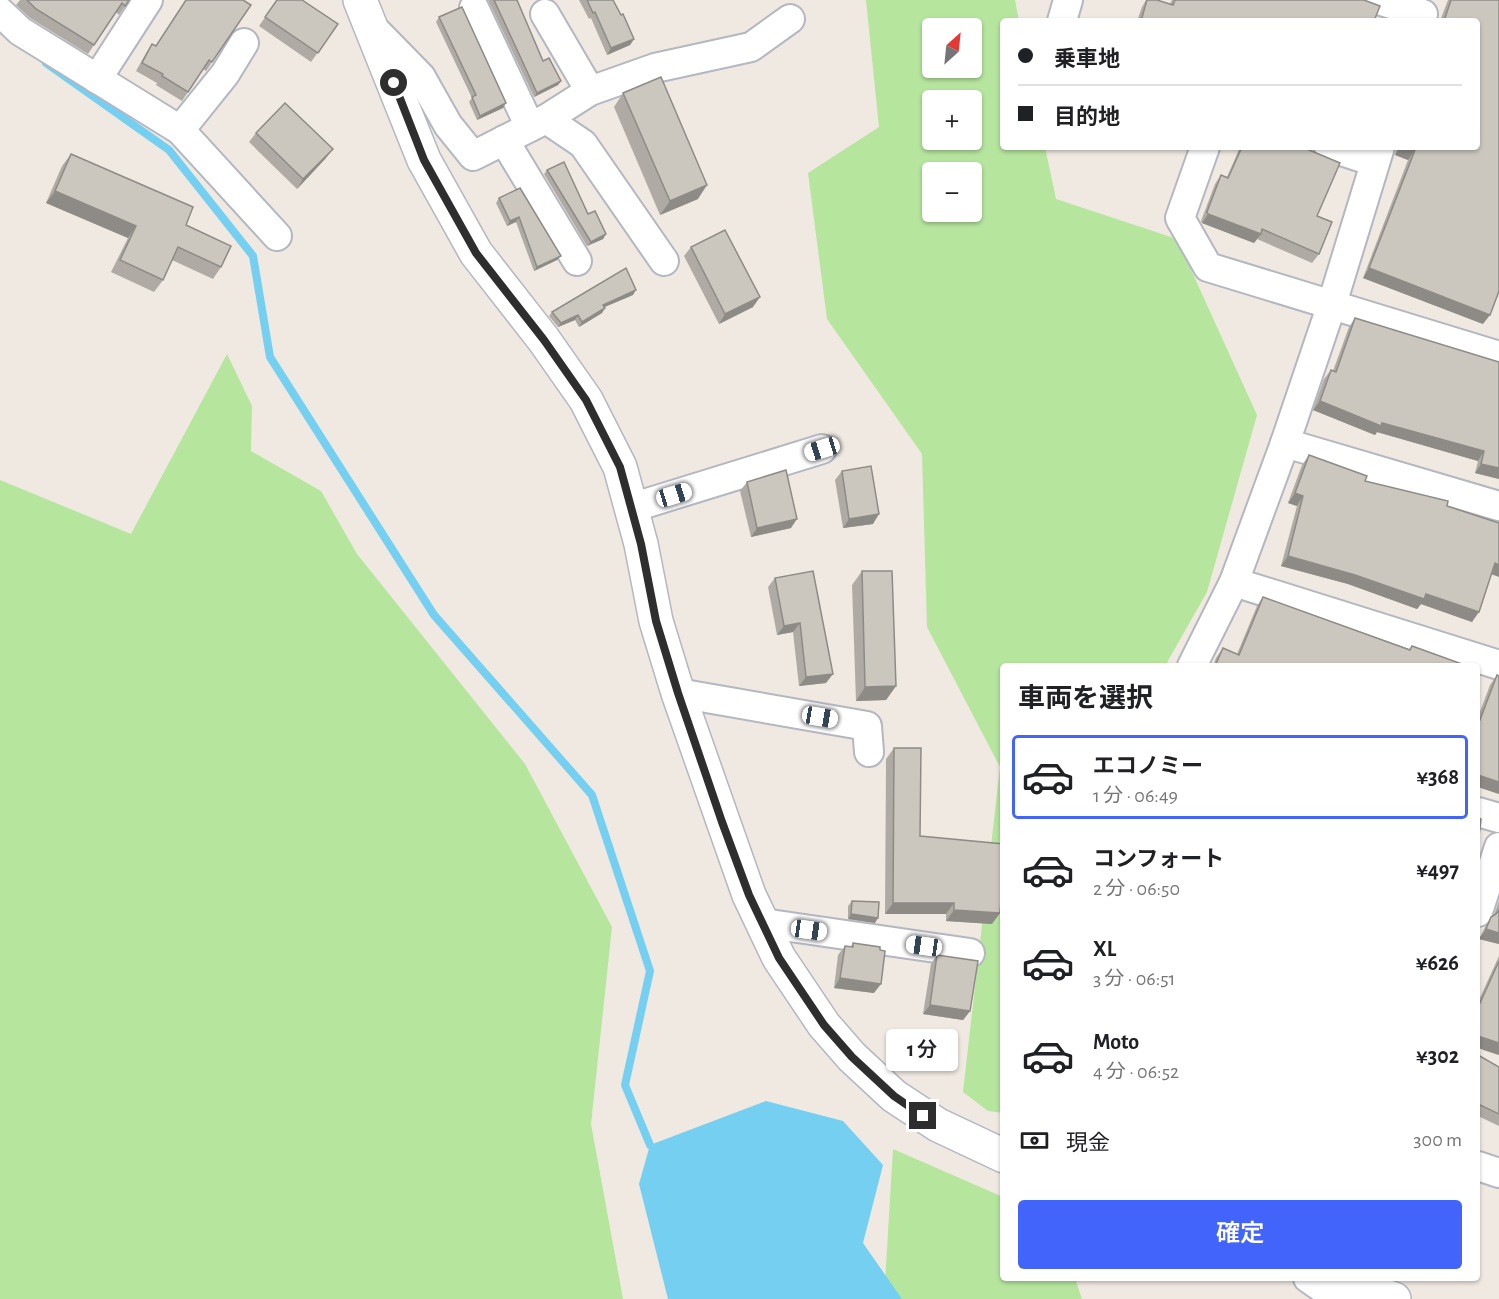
<!DOCTYPE html>
<html lang="ja">
<meta charset="utf-8">
<style>
:root{--surface:#fff;--page:#f2f2f2;--text:#202124;--muted:#757577;--line:#e0e0e0;--accent:#4264fb}
body{margin:0;font-family:"Alegreya Sans","Noto Sans JP",sans-serif;background:var(--page);color:var(--text);height:100vh;display:flex;flex-direction:column;font-size:22px;white-space:nowrap}
*{box-sizing:border-box;margin:0}
p{font-size:20px;color:var(--muted)}
.icon{flex:none;width:33px;height:33px;fill:none;stroke:currentColor;stroke-width:2;stroke-linecap:round;stroke-linejoin:round}
.map{position:relative;flex:1;overflow:hidden}
.sheet{position:absolute;left:1000px;top:663px;width:480px;height:618px;display:flex;flex-direction:column;background:var(--surface);border-radius:6px;box-shadow:0 2px 4px #0004}
.sheet>*{flex:none}
.banner{position:absolute;left:1000px;top:18px;width:480px;height:132px;border-radius:6px;box-shadow:0 2px 4px #0004;display:grid;align-content:center;height:132px;padding:0 18px;background:var(--surface)}
.needle{width:39px;rotate:27deg}
.fabs{position:absolute;left:922px;top:18px;display:grid;gap:12px}
.fabs a{display:grid;place-items:center;width:60px;height:60px;border-radius:6px;background:var(--surface);box-shadow:0 2px 4px #0004;font-size:30px}
.end{position:absolute;width:27px;height:27px;margin:-14px;border:8px solid #2e2e2e;background:#fff;box-shadow:0 0 0 3px #fff}
.from{border-radius:50%}
.bubble{position:absolute;height:42px;border-radius:6px;background:var(--surface);box-shadow:0 2px 4px #0004;font-size:20px;font-weight:600;line-height:42px;text-align:center}
.car{position:absolute;width:18px;height:36px;margin:-18px -9px;border-radius:8px;box-shadow:0 0 4px 2px #0007;background:linear-gradient(#fff 24%,#345 0 40%,#fff 0 76%,#345 0 86%,#fff 0)}
.banner b{display:flex;align-items:center;gap:21px;height:57px;font-size:22px}
.banner b+b{border-top:2px solid var(--line)}
.banner i{width:15px;height:15px;background:var(--text)}
ul{padding:0;list-style:none}
li{display:flex;align-items:center;gap:18px;height:84px;margin:0 12px 9px;padding:0 6px;border:3px solid transparent;border-radius:6px}
li div{flex:1}
li b{display:block;font-size:22px}
li em{font-style:normal;font-weight:600}
li.active{border-color:var(--accent)}
li>.icon{width:54px;height:54px;stroke-width:1.5}
h2{padding:0 18px;font-size:27px;line-height:72px}
.pay{display:flex;align-items:center;gap:15px;height:66px;padding:0 18px;font-size:22px}
.pay p{margin-inline-start:auto}
.primary-button{display:flex;gap:12px;margin-top:auto;padding:12px 18px}
.primary-button a{flex:1;height:69px;border-radius:6px;background:var(--accent);color:#fff;font-size:24px;font-weight:600;line-height:69px;text-align:center}
.map>svg:first-child{display:block}
.green{fill:#b6e59e;fill-rule:evenodd}
.water{fill:#75cff0}
.lines{fill:none;stroke-linecap:round;stroke-linejoin:round}
.stream{stroke:#75cff0;stroke-width:8}
.street-casing{stroke:#b4b7c1;stroke-width:32}
.secondary-casing{stroke:#b4b7c1;stroke-width:36}
.street{stroke:#fff;stroke-width:28}
.secondary{stroke:#fff;stroke-width:33}
.wall{fill:#afaba4}
.shaded-wall{fill:#8e8b86}
.building{fill:#cbc7bf;stroke:#8e8b86;stroke-width:1.5}
.route{stroke:#2e2e2e;stroke-width:8}
</style>
<div class="map">
<svg width="1499" height="1299" viewBox="0 0 1499 1299">
<rect width="100%" height="100%" fill="#efe9e1"/>
<g class="green">
<path d="M866,0H1015L1019,21H1004V147H1045L1056,199L1177,239L1257,415L1207,592L1165,666H1004L1003,1113L988,1111L963,1092L1000,767L927,627L922,454L827,319L808,173L879,127ZM933,28H972V68H933ZM933,100H972V140H933ZM933,172H972V212H933Z"/>
<path d="M227,354L252,406L251,451L321,491L357,554L525,764L612,927L591,1124L623,1299H0V480L131,534Z"/>
<path d="M893,1149L1003,1197L1004,1278H1075L1082,1299H884Z"/>
</g>
<path class="water" d="M766,1101L843,1121L883,1165L863,1243L902,1299H668L639,1184L650,1145Z"/>
<g class="lines">
<path class="stream" d="M46,63L169,150L253,256L270,357L434,615L592,795L650,971L625,1085L650,1145"/>
<g class="street-casing">
<g id="street">
<path d="M1378,0L1423,14"/>
<path d="M474,8L530,127"/>
<path d="M0,12L20,31L180,130L277,236"/>
<path d="M545,14L590,91"/>
<path d="M1062,21L1068,0"/>
<path d="M374,29L421,77L448,125L473,156L546,119L590,91L655,68L751,47L790,19"/>
<path d="M97,79L148,0"/>
<path d="M546,119L583,144L664,261"/>
<path d="M180,130L225,74L244,43"/>
<path d="M504,140L577,261"/>
<path d="M1205,147L1180,218L1208,267L1499,356"/>
<path d="M1329,147L1375,162"/>
<path d="M1285,443L1499,506"/>
<path d="M631,508L822,449"/>
<path d="M1234,582L1499,665"/>
<path d="M1192,666L1234,582L1285,443L1332,304L1380,147"/>
<path d="M678,693L867,726L869,752"/>
<path d="M1478,812L1499,818"/>
<path d="M1478,912L1499,847"/>
<path d="M763,923L970,953"/>
<path d="M1478,1166L1499,1173"/>
<path d="M1308,1278L1338,1299"/>
</g>
</g>
<g class="secondary-casing">
<g id="secondary">
<path d="M360,0L424,160L476,253L544,340L586,400L620,467L641,544L656,621L678,693L749,895L779,958L824,1025L852,1057L894,1096L938,1125L1004,1156"/>
<path d="M1330,1278L1394,1299"/>
</g>
</g>
<use href="#street" class="street"/>
<use href="#secondary" class="secondary"/>
</g>
<g class="wall">
<path d="M20,0H129L119,15L116,12L88,54L30,18L16,5Z"/>
<path d="M277,0L338,24L311,62L259,26Z"/>
<path d="M488,0H517L543,61L561,81L558,85L534,97Z"/>
<path d="M579,0H613L634,39L630,45L607,55L591,18L589,19Z"/>
<path d="M1146,0H1157L1170,4L1172,0H1364L1374,21H1137L1142,7Z"/>
<path d="M1448,0H1499L1483,324L1363,278L1408,160L1395,155L1397,147H1478V21H1440Z"/>
<path d="M251,5L206,71L203,69L182,101L156,85L157,83L136,71L146,53L152,44L155,46Z"/>
<path d="M439,17L503,108L477,120L469,102L472,98L436,22Z"/>
<path d="M623,93L698,199L660,215L614,107Z"/>
<path d="M256,133L326,158L297,189L249,142Z"/>
<path d="M1240,147H1302L1317,216L1319,254L1312,263L1257,239L1254,243L1202,223L1201,221L1215,184L1221,175L1227,177Z"/>
<path d="M71,154L186,225L221,267L213,279L172,260L163,280L154,292L111,272L128,238L46,203L62,166Z"/>
<path d="M547,170L606,234L603,239L587,246L544,174Z"/>
<path d="M499,198L561,256L557,260L534,271L516,222L507,226L496,203Z"/>
<path d="M691,247L753,307L719,324L684,256Z"/>
<path d="M633,295L604,307L605,308L602,313L579,327L575,320L558,327L549,316L552,312Z"/>
<path d="M1355,318L1499,362V479L1475,473L1478,461L1377,432L1375,435L1313,410L1324,379L1331,370L1333,371L1349,327Z"/>
<path d="M1309,455L1365,481L1447,506L1491,574L1472,622L1421,604L1417,609L1348,584L1281,566L1297,506L1288,503L1302,465Z"/>
<path d="M842,471L873,524L843,528L835,480Z"/>
<path d="M747,482L791,528L751,537L740,491Z"/>
<path d="M813,571L826,683L799,686L793,632L777,635L768,587L775,578Z"/>
<path d="M862,571L896,686L886,700L856,701L852,585Z"/>
<path d="M1263,597L1409,649L1412,646L1462,666H1213L1216,658L1223,648L1237,654L1257,606Z"/>
<path d="M1497,675L1499,676V794L1478,787V717L1490,685Z"/>
<path d="M894,748L920,836L992,924L946,921V914H885L886,759Z"/>
<path d="M852,901L875,923L848,919V906Z"/>
<path d="M1499,901V944L1479,939L1485,927L1491,917L1494,915Z"/>
<path d="M853,943L874,993L834,988L838,955L845,946H851Z"/>
<path d="M937,955L970,1011L963,1020L923,1014L931,964Z"/>
<path d="M1499,956V1055L1483,1050L1478,1002Z"/>
<path d="M1478,1055L1499,1067V1126L1478,1116Z"/>
</g>
<g class="shaded-wall">
<path d="M634,39L630,45L607,55L611,48Z"/>
<path d="M561,81L558,85L534,97L537,93Z"/>
<path d="M506,103L503,108L477,120L480,116Z"/>
<path d="M1400,147H1405L1415,150L1408,160L1395,155Z"/>
<path d="M333,149L326,158L297,189L303,179Z"/>
<path d="M707,185L698,199L660,215L670,201Z"/>
<path d="M55,191L136,226L128,238L46,203Z"/>
<path d="M1208,214L1261,234L1254,243L1202,223Z"/>
<path d="M519,217L516,222L507,226L510,221Z"/>
<path d="M606,234L603,239L587,246L591,242Z"/>
<path d="M561,256L557,260L534,271L537,267Z"/>
<path d="M1369,268L1490,315L1483,324L1363,278Z"/>
<path d="M636,290L633,295L600,309L603,305Z"/>
<path d="M760,297L753,307L719,324L725,314Z"/>
<path d="M605,308L602,313L579,327L582,322Z"/>
<path d="M578,315L575,320L558,327L561,323Z"/>
<path d="M1320,401L1484,451L1478,461L1377,432L1375,435L1313,410Z"/>
<path d="M1481,464L1499,468V479L1475,473Z"/>
<path d="M1295,493L1303,496L1297,506L1288,503Z"/>
<path d="M879,514L873,524L843,528L849,519Z"/>
<path d="M797,519L791,528L751,537L757,528Z"/>
<path d="M1288,556L1426,594L1479,612L1472,622L1421,604L1417,609L1348,584L1281,566Z"/>
<path d="M1495,563L1499,565V577L1488,573Z"/>
<path d="M800,623L793,632L777,635L784,626Z"/>
<path d="M833,674L826,683L799,686L806,677Z"/>
<path d="M896,686L886,700L856,701L865,687Z"/>
<path d="M1478,775L1499,782V794L1478,787Z"/>
<path d="M893,903H954L946,914H885Z"/>
<path d="M954,910L1000,913L992,924L946,921Z"/>
<path d="M851,914L878,918L875,923L848,919Z"/>
<path d="M1486,929L1499,933V944L1479,939Z"/>
<path d="M840,978L881,984L874,993L834,988Z"/>
<path d="M930,1005L970,1011L963,1020L923,1014Z"/>
<path d="M1478,1036L1499,1043V1055L1478,1048Z"/>
</g>
<g class="building">
<path d="M27,0H129L125,6L122,3L94,45L36,9Z"/>
<path d="M186,0H243L251,5L212,62L209,60L188,92L162,76L163,74L142,63L152,44L156,46Z"/>
<path d="M277,0H302L338,24L318,53L265,17Z"/>
<path d="M494,0H517L543,61L549,58L561,81L537,93Z"/>
<path d="M587,0H613L621,15L623,14L634,39L611,48L595,12L593,13Z"/>
<path d="M1147,0H1157L1173,5L1175,0H1364L1380,6L1374,21H1141Z"/>
<path d="M1451,0H1499V291L1490,315L1369,268L1415,150L1405,147H1478V21H1444Z"/>
<path d="M462,7L506,103L480,116L472,97L476,95L439,17Z"/>
<path d="M661,77L707,185L670,201L623,93Z"/>
<path d="M285,103L333,149L303,179L256,133Z"/>
<path d="M1242,147H1302L1340,163L1317,216L1332,222L1319,254L1262,229L1261,234L1208,214L1207,212L1221,175L1228,178Z"/>
<path d="M71,154L193,207L186,225L231,246L221,267L178,247L163,280L120,260L136,226L55,191Z"/>
<path d="M564,162L588,214L595,211L606,234L591,242L547,170Z"/>
<path d="M520,188L561,256L537,267L519,217L510,221L499,198Z"/>
<path d="M725,230L760,297L725,314L691,247Z"/>
<path d="M626,268L636,290L603,305L605,308L582,322L578,315L561,323L552,312Z"/>
<path d="M1355,318L1499,362V468L1481,464L1484,451L1382,423L1381,426L1320,401L1331,370L1336,372Z"/>
<path d="M1309,455L1367,476L1365,481L1448,501L1447,506L1499,523V565L1495,563L1479,612L1426,594L1424,599L1355,575L1288,556L1303,496L1295,493Z"/>
<path d="M871,466L879,514L849,519L842,471Z"/>
<path d="M786,470L797,519L757,528L747,482Z"/>
<path d="M813,571L833,674L806,677L800,623L784,626L775,578Z"/>
<path d="M862,571H892L896,686L865,687Z"/>
<path d="M1263,597L1410,650L1412,646L1462,664V666H1215L1223,648L1239,655Z"/>
<path d="M1497,675L1499,676V782L1478,775V725Z"/>
<path d="M894,748H921L920,836L1004,844V862L1000,913L954,910V903H893Z"/>
<path d="M1478,817L1481,819L1478,844Z"/>
<path d="M852,901L879,902L878,918L851,914Z"/>
<path d="M1499,910V933L1486,929L1491,917L1496,914Z"/>
<path d="M853,943L880,947V950L885,951L881,984L840,978L845,946L853,947Z"/>
<path d="M937,955L978,961L970,1011L930,1005Z"/>
<path d="M1499,961V1043L1478,1036V1002L1480,1003Z"/>
<path d="M1478,1055L1499,1067V1114L1478,1104Z"/>
</g>
<g class="lines">
<path class="route" d="M394,83L424,160L476,253L544,340L586,400L620,467L641,544L656,621L678,693L722,822L749,895L779,958L824,1025L852,1057L894,1096L923,1116"/>
</g>
</svg>
<div class="fabs">
<a><svg class="needle" viewBox="-14 -14 28 28"><path d="M0-13l5 13h-10z" fill="#e53935"/><path d="M0 13l5-13h-10z" fill="#757577"/></svg></a>
<a>+</a>
<a>−</a>
</div>
<i class="end from" style="left:394px;top:83px"></i>
<i class="end" style="left:923px;top:1116px"></i>
<div class="bubble" style="left:886px;top:1029px;width:72px">1 分</div>
<i class="car" style="left:822px;top:449px;rotate:253deg"></i>
<i class="car" style="left:674px;top:495px;rotate:73deg"></i>
<i class="car" style="left:820px;top:717px;rotate:100deg"></i>
<i class="car" style="left:809px;top:930px;rotate:98deg"></i>
<i class="car" style="left:924px;top:946px;rotate:278deg"></i>
<div class="banner">
<b><i class="from"></i>乗車地</b>
<b><i></i>目的地</b>
</div>
<section class="sheet">
<h2>車両を選択</h2>
<ul>
<li class="active"><svg class="icon" aria-label="car" viewBox="0 0 24 24"><path d="M5 17H2v-5l4-1 3-4h7l3 4 3 1v5h-3M9 17h6M6 11h13"/><circle cx="7" cy="17" r="2"/><circle cx="17" cy="17" r="2"/></svg><div><b>エコノミー</b><p>1 分 · 06:49</p></div><em>¥368</em></li>
<li><svg class="icon" aria-label="car" viewBox="0 0 24 24"><path d="M5 17H2v-5l4-1 3-4h7l3 4 3 1v5h-3M9 17h6M6 11h13"/><circle cx="7" cy="17" r="2"/><circle cx="17" cy="17" r="2"/></svg><div><b>コンフォート</b><p>2 分 · 06:50</p></div><em>¥497</em></li>
<li><svg class="icon" aria-label="car" viewBox="0 0 24 24"><path d="M5 17H2v-5l4-1 3-4h7l3 4 3 1v5h-3M9 17h6M6 11h13"/><circle cx="7" cy="17" r="2"/><circle cx="17" cy="17" r="2"/></svg><div><b>XL</b><p>3 分 · 06:51</p></div><em>¥626</em></li>
<li><svg class="icon" aria-label="car" viewBox="0 0 24 24"><path d="M5 17H2v-5l4-1 3-4h7l3 4 3 1v5h-3M9 17h6M6 11h13"/><circle cx="7" cy="17" r="2"/><circle cx="17" cy="17" r="2"/></svg><div><b>Moto</b><p>4 分 · 06:52</p></div><em>¥302</em></li>
</ul>
<div class="pay"><svg class="icon" aria-label="cash" viewBox="0 0 24 24"><path d="M3 7h18v10H3z"/><circle cx="12" cy="12" r="2"/></svg>現金<p>300 m</p></div>
<div class="primary-button"><a>確定</a></div>
</section>
</div>
